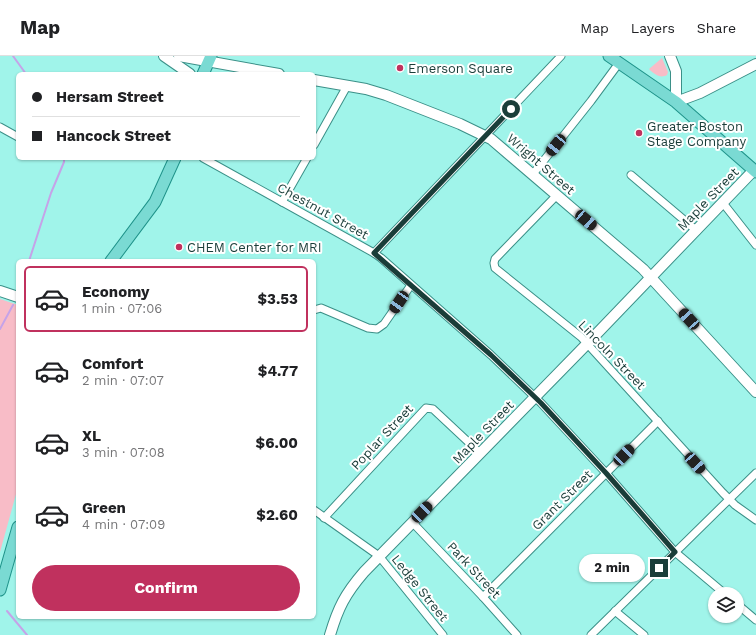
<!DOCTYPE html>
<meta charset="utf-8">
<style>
:root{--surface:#fff;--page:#f6f6f6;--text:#202124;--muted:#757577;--line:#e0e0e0;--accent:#c0315e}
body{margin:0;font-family:"Work Sans",sans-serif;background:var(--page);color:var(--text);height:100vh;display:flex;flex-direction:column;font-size:15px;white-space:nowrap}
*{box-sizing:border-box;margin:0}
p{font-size:13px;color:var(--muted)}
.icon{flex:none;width:22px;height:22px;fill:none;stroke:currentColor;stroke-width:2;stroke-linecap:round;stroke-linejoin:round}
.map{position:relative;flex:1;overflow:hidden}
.panel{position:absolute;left:16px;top:203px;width:300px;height:360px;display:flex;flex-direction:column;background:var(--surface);border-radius:6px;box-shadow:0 1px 3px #0004}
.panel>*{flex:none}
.banner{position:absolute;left:16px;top:16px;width:300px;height:88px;border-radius:6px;box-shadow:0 1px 3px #0004;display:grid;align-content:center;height:88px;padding:0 16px;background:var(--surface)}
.buttons{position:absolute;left:708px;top:531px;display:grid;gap:8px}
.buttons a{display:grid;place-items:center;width:36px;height:36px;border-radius:50%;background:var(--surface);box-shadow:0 1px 3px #0004;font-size:20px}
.end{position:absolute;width:18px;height:18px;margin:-9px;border:5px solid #1a3d39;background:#fff;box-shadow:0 0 0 2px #fff}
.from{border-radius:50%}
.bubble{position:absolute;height:28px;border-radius:14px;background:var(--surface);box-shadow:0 1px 3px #0004;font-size:13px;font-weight:700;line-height:28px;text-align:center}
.car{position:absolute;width:12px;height:24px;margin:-12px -6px;border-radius:5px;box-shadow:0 0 3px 1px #0007;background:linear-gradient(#222 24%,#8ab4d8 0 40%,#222 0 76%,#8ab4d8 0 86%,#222 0)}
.banner b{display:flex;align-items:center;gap:14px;height:38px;font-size:15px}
.banner b+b{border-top:1px solid var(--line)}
.banner i{width:10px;height:10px;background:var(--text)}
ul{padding:7px 0 0;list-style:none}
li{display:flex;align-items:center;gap:12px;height:66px;margin:0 8px 6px;padding:0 8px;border:2px solid transparent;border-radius:6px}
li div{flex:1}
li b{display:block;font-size:15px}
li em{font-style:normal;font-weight:700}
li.current{border-color:var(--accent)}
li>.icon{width:36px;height:36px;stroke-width:1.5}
.cta{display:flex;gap:8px;margin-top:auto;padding:8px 16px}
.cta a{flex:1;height:46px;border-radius:24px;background:var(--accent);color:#fff;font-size:16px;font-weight:700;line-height:46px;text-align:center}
header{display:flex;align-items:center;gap:24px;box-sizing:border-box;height:56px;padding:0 20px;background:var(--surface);border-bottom:1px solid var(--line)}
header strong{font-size:19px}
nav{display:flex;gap:22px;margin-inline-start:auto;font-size:14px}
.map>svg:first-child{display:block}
.green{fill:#f8bcc7}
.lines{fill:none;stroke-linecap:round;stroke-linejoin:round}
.stream{stroke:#c5a3e8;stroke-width:2}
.street-casing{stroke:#3b9088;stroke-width:9}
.secondary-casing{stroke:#3b9088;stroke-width:12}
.primary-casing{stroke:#1f938a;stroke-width:13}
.street{stroke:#fff;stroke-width:7}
.secondary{stroke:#fff;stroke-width:10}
.primary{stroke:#7adad3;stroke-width:11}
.route{stroke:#1a3d39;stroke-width:5}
.poi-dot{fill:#c0315e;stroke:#fff;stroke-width:1.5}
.labels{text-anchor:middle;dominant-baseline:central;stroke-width:4;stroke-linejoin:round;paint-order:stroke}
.poi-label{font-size:13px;fill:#1a3d39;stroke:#fff;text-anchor:start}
.street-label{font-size:13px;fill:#1a3d39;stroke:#fff}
</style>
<header>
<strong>Map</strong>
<nav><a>Map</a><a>Layers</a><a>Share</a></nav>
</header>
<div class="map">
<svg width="756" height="579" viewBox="0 0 756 579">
<rect width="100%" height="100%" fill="#a0f4ea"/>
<g class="green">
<path d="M662,2L668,16L667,19C660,23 654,18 649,13Z"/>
<path d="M0,243L18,249V431L0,496Z"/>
</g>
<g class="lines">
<g class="stream">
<path d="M13,0L26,18"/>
<path d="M29,205L51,137L64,106V102"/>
<path d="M0,273L13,249"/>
<path d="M7,555L27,579"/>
</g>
<g class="street-casing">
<g id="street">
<path d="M0,71L18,81"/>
<path d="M314,89L347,30"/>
<path d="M203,102L374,197L381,202L491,299L541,347L606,417L675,496L725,538"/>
<path d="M533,118L591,45L619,7"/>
<path d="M631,119L697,175"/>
<path d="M557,139L495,203L494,207L495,212L581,281L723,437L735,449L756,464"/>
<path d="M282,146L307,102"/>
<path d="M723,147L756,189"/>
<path d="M374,197L561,0"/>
<path d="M314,254L321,252L368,272L377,273L384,268L411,229"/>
<path d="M314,454L379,500L443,579"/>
<path d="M324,462L426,352L433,353L480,397"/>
<path d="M412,466L483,541L517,579"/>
<path d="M483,541L658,365"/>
<path d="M737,548L756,564"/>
<path d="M615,555L644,579"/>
<path d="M591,579L756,417"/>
</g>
</g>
<g class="secondary-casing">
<g id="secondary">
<path d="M164,0L190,18"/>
<path d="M179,0L279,18"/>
<path d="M670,0L676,15V46L700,37L756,8"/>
<path d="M314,24L366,33L386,39L460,68L491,83L643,213L756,336"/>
<path d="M0,235L18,241"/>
<path d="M330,579C338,552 345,538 364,516L583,292L754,114"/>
</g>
</g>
<g class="primary-casing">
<g id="primary">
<path d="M609,0L676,46L756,116"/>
<path d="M203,18L211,0"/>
<path d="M111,205L155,146L175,102"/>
<path d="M0,534L18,471"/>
</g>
</g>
<use href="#street" class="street"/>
<use href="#secondary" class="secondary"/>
<use href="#primary" class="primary"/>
</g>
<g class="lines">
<path class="route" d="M511,53L374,197L491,299L541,347L606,417L675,496L659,512"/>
</g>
<g class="poi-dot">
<circle cx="400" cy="12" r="4"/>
<circle cx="639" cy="77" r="4"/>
<circle cx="179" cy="191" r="4"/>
</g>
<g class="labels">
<g class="poi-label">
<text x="408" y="12">Emerson Square</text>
<text x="647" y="70">Greater Boston<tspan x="647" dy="15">Stage Company</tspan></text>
<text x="187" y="191">CHEM Center for MRI</text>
</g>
<g class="street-label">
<text transform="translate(541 108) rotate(41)">Wright Street</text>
<text transform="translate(708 143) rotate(-46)">Maple Street</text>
<text transform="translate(323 155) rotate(29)">Chestnut Street</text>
<text transform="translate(612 299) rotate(46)">Lincoln Street</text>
<text transform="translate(483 376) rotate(-46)">Maple Street</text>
<text transform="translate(382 381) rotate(-47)">Poplar Street</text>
<text transform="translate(562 444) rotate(-45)">Grant Street</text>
<text transform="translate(474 514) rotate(47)">Park Street</text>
<text transform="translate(420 532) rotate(51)">Ledge Street</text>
</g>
</g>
</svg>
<div class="buttons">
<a><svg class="icon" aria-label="layers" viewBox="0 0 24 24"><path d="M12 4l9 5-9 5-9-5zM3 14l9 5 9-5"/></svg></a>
</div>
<i class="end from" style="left:511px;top:53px"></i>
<i class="end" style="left:659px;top:512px"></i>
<div class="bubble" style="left:579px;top:498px;width:66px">2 min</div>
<i class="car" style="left:556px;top:89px;rotate:219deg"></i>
<i class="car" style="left:586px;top:164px;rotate:131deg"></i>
<i class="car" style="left:399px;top:246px;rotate:214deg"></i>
<i class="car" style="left:689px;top:263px;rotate:318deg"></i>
<i class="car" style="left:624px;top:399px;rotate:45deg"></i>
<i class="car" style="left:695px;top:407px;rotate:138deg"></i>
<i class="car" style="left:422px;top:456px;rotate:44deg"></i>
<div class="banner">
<b><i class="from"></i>Hersam Street</b>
<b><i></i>Hancock Street</b>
</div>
<section class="panel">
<ul>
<li class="current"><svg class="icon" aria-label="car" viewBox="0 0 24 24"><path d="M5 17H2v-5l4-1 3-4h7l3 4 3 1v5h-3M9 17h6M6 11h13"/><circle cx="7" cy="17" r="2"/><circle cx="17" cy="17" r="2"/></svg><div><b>Economy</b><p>1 min · 07:06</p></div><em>$3.53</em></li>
<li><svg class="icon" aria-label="car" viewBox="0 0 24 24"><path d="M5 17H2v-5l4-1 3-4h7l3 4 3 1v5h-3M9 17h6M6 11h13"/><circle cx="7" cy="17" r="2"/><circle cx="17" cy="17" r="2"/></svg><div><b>Comfort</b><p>2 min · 07:07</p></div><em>$4.77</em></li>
<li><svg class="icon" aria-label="car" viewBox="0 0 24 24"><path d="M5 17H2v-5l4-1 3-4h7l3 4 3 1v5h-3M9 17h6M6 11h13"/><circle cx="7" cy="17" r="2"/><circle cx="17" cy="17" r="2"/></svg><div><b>XL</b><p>3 min · 07:08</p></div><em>$6.00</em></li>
<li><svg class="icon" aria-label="car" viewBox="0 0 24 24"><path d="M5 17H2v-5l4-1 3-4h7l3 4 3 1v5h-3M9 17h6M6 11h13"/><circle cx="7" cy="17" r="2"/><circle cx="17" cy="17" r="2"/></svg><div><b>Green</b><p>4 min · 07:09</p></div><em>$2.60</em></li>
</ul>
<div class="cta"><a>Confirm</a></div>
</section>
</div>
